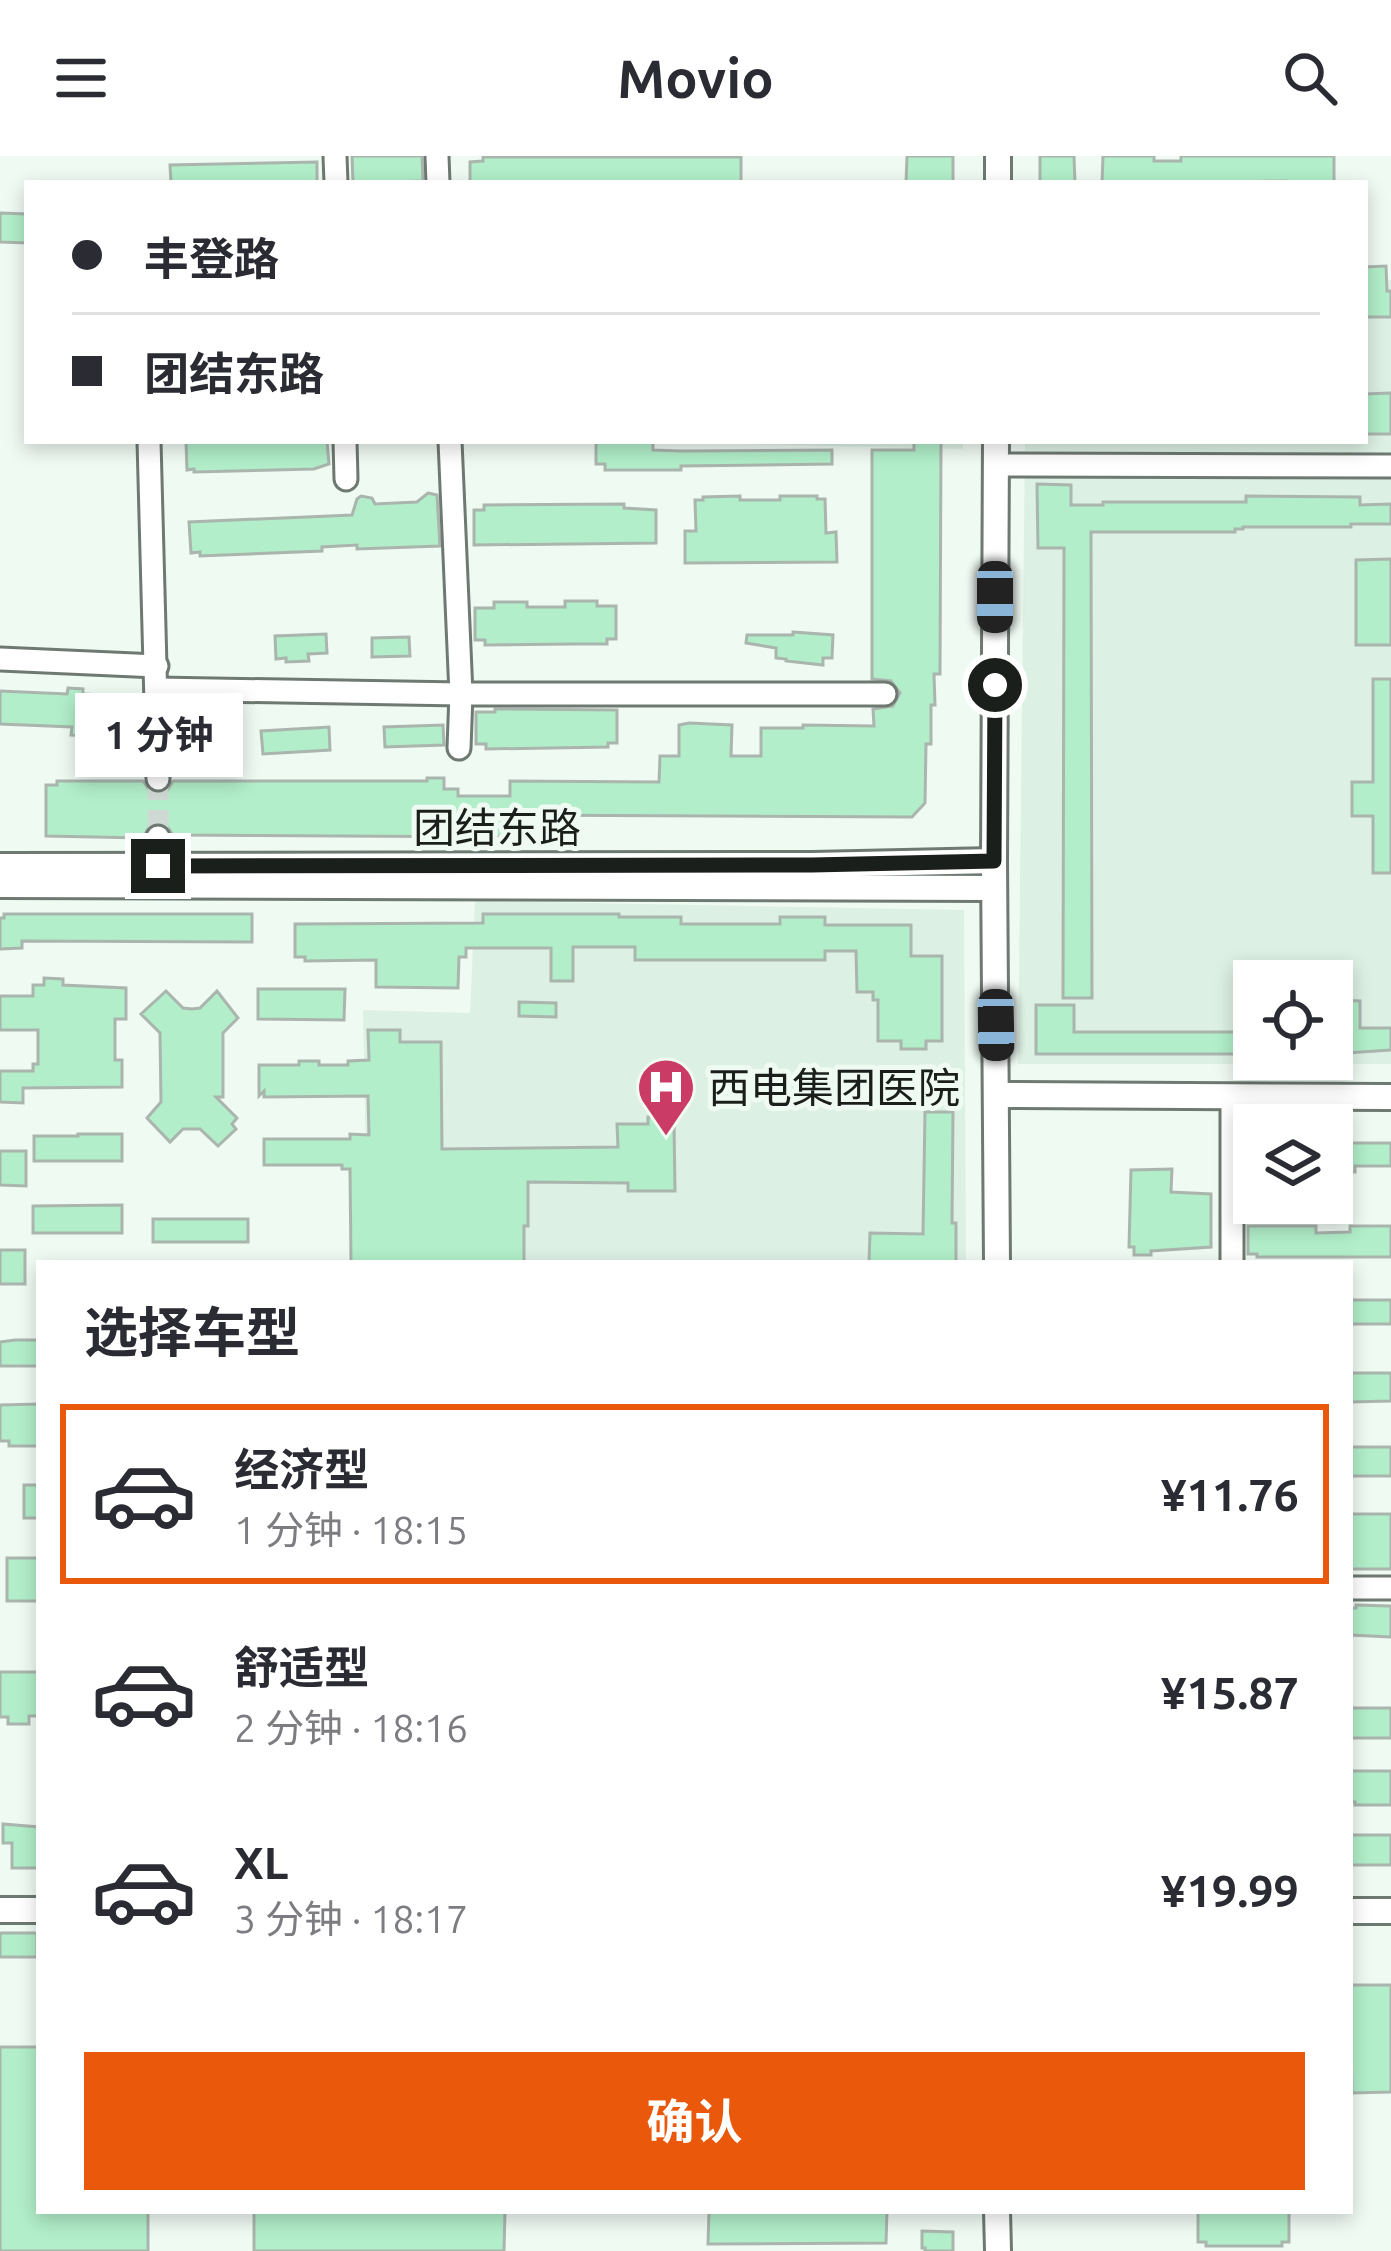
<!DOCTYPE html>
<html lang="zh">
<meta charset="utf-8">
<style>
:root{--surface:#fff;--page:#f7f7f7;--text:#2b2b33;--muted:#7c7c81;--line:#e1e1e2;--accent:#ea580c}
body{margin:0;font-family:Ubuntu,"Noto Sans SC",sans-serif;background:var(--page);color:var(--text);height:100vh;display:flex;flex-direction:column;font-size:45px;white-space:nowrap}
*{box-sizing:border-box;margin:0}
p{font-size:39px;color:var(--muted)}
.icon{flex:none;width:66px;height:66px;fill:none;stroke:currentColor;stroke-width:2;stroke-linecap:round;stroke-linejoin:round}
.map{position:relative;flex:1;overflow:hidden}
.drawer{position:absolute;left:36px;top:1104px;width:1317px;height:954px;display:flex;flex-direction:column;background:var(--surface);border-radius:0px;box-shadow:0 6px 18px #0003}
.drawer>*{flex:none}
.hud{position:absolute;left:24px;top:24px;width:1344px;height:264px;border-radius:0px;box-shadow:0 6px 18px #0003;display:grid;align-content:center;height:264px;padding:0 48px;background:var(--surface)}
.fabs{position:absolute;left:1233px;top:804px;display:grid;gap:24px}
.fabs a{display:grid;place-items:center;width:120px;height:120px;border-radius:0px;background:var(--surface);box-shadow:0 6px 18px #0003;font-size:60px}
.end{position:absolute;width:54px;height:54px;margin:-27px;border:15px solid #1b1f1c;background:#fff;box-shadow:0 0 0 6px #fff}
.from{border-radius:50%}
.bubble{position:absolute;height:84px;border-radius:0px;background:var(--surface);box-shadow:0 6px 18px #0003;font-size:39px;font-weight:700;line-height:84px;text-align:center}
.car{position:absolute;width:36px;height:72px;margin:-36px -18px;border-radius:15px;box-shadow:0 0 9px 3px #0007;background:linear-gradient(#222 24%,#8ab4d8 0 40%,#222 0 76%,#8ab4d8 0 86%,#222 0)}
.hud b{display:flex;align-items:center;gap:42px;height:114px;font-size:45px}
.hud b+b{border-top:3px solid var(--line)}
.hud i{width:30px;height:30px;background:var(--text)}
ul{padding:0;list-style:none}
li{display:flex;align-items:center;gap:36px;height:180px;margin:0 24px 18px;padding:0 24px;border:6px solid transparent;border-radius:0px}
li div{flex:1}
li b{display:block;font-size:45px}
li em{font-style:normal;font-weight:700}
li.current{border-color:var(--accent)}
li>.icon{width:108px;height:108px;stroke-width:1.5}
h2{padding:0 48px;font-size:54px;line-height:144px}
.action{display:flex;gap:24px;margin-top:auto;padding:24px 48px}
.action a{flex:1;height:138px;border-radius:0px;background:var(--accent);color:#fff;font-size:48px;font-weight:700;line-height:138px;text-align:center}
header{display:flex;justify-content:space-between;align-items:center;height:156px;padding:0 48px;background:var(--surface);font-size:54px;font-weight:700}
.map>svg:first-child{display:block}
.built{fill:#ddf0e4;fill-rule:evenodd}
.building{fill:#b1eec9;stroke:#aab5ae;stroke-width:3}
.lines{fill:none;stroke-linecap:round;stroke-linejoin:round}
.minor-tunnel{stroke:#cfd9d3;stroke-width:21;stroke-dasharray:21 10;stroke-linecap:butt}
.minor-casing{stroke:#6e7972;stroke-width:27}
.tertiary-casing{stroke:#6e7972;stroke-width:30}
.minor{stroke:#fff;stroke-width:21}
.tertiary{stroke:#fff;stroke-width:24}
.route{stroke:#1b1f1c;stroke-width:15}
.labels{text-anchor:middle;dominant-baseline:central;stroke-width:10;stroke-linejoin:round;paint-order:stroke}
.street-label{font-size:42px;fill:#1b1f1c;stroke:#effaf3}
.poi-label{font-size:42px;fill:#1b1f1c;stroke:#effaf3;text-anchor:start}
</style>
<header><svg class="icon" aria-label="menu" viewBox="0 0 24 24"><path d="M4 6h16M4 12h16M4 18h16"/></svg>Movio<svg class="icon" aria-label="search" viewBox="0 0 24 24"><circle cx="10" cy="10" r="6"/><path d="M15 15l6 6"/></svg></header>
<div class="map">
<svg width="1391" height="2095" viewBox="0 0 1391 2095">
<rect width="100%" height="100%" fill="#effaf3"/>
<g class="built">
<path d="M1365,124H1391V908H1018L1025,285H1365ZM1254,825H1332V903H1254Z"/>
<path d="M607,285H963V293Z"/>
<path d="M475,745L964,754L966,1107H368L363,854L470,857Z"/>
</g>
<g class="building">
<path d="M352,0H422L423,25L353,27Z"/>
<path d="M907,0H953V27H906Z"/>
<path d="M1040,0H1074L1075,27H1040Z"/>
<path d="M1103,0H1154V5H1181V0H1334V27H1286V25L1102,27Z"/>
<path d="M483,1H741V27H473L470,24V6L483,5Z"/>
<path d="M317,6V27H171L170,9Z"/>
<path d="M0,57L27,58V87L0,86Z"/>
<path d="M1386,110L1387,135H1391V161H1365V111Z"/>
<path d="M1391,237V278H1365V238Z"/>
<path d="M186,285H327L329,308L314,313L194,316V313L187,314Z"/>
<path d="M596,285H653V294L681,295L832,294V308L681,310V314H605V308H596Z"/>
<path d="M914,285H941L940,518H934L935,549H931V588H926L925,647L912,661L508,659V681L173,679L166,669L159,666L150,669L143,682L46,680V629H57V625H143L150,635L157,638L167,635L173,625H427V622H444V633H458V640H510V625L659,626L660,600H679V569L689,567L732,569L731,600H761V572H803V569L874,570L873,553L893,550L900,537L891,525L872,523V294H914Z"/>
<path d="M1037,328L1071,329V349H1103V346H1246V340L1360,341V349L1391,348V368H1351V371H1243V373H1235V376H1091L1092,842H1063L1064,392H1038Z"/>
<path d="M428,337L437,339L440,390L357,393V389L322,391V395L200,400V396L191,397L189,366L352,359L357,343L361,340L372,342L375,348L417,346Z"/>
<path d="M740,340V344H780V340H817V343H825L826,377L836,376L837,406L685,407V375H696L695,344H703V341Z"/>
<path d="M624,348V352L656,354V387L474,389V354H484V349Z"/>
<path d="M1391,403V489H1356V404Z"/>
<path d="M565,445H597V450H616V483H607V488H573L485,489V484H475V452H494V446H527V451H565Z"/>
<path d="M793,476L833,479L832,502H823V509L786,505V503L776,502V492L746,487L747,479H793Z"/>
<path d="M326,478L327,497L308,498L309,505L286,506V502L276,503L275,480Z"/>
<path d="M409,481L410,500L372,501V482Z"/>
<path d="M1373,523H1391V717H1373V660H1352V626H1373Z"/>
<path d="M68,532L83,533V538L136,541L134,582L71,579L72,571L0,568V535L67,538Z"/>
<path d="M495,553L617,554V587H608V591L486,593V588H476V556H495Z"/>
<path d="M443,569L444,589L385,591L384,571Z"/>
<path d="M329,571L330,594L263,598L261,575Z"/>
<path d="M4,758H252V786L22,785V792L0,793V762H4Z"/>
<path d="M483,758H619V761H681V768H780V761H825V769H911V800H942V885H926V893H901V885H878V844H873V836H857L856,795H825V804H635V791H573V825H551V792H466V801H459L458,832L376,831V804L305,805V801H295V768L483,767Z"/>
<path d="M44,822L63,823V829L126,832V863H115V904H122V931L23,932V947L0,946V915H33V908H38V874H0V840H33V829H44Z"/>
<path d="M258,833H345L344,864L258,863Z"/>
<path d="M166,835L183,852L192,853L200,852L217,835L238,862L223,877V941H216L237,962L232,968L236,973L218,990L200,973H183L170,986L147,962L161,946L160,877L141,858Z"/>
<path d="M1332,844L1360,845V872H1391V894L1332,898Z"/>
<path d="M519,846L556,847V861L519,860Z"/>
<path d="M1036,849H1074V876H1254V898H1036Z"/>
<path d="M368,874H400V886H441L442,993L618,991L617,968H648V961H670V967H674L675,1035H628V1027L528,1026V1070H524V1107H351L350,1013H342V1009H264V983H350V978L369,979L368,940L264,941V935L259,940V909H299V905H319V909H348V905L369,904Z"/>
<path d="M925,956H953L952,1067H956V1107H869L870,1077L923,1078Z"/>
<path d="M78,978H122V1005H34V980H78Z"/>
<path d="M1332,987H1391V1010H1355V1016L1332,1015Z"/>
<path d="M0,995H26V1030L0,1029Z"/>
<path d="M1172,1013L1171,1036L1211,1038V1091L1151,1095V1099H1134V1091H1129L1131,1014Z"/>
<path d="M122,1049V1077H33V1050Z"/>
<rect x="153" y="1063" width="95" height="23"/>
<path d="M1248,1070H1316V1077L1350,1076V1070H1391V1101H1257V1098H1248Z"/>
<rect x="0" y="1094" width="25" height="34"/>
<rect x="1350" y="1144" width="41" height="24"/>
<path d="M15,1184H39V1210H0V1186Z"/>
<path d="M1350,1217H1391V1245L1350,1246Z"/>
<path d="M39,1248V1290H9V1285H0V1249Z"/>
<rect x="1350" y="1291" width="41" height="29"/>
<rect x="24" y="1329" width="15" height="33"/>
<rect x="1350" y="1358" width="41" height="55"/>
<rect x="7" y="1402" width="32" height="43"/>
<path d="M1356,1449L1391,1450V1481L1350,1479V1452H1356Z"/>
<path d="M0,1516H39V1560H29V1568H8V1561H0Z"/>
<rect x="1350" y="1552" width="41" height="30"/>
<path d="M1350,1615H1391V1649H1355V1646H1350Z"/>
<path d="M3,1668L39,1671V1712H12V1687H3Z"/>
<rect x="1350" y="1679" width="41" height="30"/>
<rect x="0" y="1777" width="37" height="24"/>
<path d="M1350,1829H1391V1936L1352,1937Z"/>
<path d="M0,1891H39V2055H148V2095H0Z"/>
<path d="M254,2055H505L504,2095H254Z"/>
<path d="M709,2055H887L886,2087L708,2088Z"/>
<path d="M1198,2055H1289V2086H1282V2090H1206V2086H1198Z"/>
<path d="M922,2075L953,2076V2095H925V2092H922Z"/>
</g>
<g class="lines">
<path class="minor-tunnel" d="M158,623V681"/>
<g class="minor-casing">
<g id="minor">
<path d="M335,0L336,27"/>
<path d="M437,0L438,27"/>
<path d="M149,285L158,623"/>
<path d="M345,285L346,323"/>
<path d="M450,285L461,538L459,592"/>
<path d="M996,309L1391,310"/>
<path d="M0,503L157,510"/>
<path d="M157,533L461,538H885"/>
<path d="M158,681V710"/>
<path d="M1232,1107V940"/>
<path d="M1350,1432H1391"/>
</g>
</g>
<g class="tertiary-casing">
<g id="tertiary">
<path d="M998,27V0"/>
<path d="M996,285L994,705L997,1107"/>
<path d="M0,710L812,709L994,705"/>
<path d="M0,729L994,732"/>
<path d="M997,939L1391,941"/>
<path d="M0,1754H39"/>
<path d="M1350,1755H1391"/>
<path d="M997,2055L998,2095"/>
</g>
</g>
<use href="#minor" class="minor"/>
<use href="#tertiary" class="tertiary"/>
</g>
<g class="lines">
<path class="route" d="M158,710L812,709L994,705L995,529"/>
</g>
<defs>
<g id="hospital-pin" transform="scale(3)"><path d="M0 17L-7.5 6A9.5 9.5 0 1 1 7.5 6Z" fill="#ca3c65" stroke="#effaf3"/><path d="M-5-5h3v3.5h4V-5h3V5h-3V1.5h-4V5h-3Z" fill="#fff"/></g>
</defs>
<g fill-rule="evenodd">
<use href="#hospital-pin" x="666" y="931"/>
</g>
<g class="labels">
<g class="street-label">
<text x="497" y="671">团结东路</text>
</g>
<g class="poi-label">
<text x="708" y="931">西电集团医院</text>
</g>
</g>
</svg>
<div class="fabs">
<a><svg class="icon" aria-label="locate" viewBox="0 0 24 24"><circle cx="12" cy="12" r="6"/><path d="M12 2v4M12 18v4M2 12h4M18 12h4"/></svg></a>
<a><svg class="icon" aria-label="layers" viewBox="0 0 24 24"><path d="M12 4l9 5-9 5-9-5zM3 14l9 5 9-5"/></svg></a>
</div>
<i class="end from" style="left:995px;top:529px"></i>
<i class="end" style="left:158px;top:710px"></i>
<div class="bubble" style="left:75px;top:537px;width:168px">1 分钟</div>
<i class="car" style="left:995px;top:441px;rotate:180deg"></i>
<i class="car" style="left:996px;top:869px;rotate:179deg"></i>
<div class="hud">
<b><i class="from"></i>丰登路</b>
<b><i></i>团结东路</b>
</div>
<section class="drawer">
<h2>选择车型</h2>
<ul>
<li class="current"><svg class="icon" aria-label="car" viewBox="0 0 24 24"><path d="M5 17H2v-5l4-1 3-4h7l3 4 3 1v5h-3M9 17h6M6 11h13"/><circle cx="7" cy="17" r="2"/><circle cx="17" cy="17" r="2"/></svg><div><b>经济型</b><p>1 分钟 · 18:15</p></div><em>¥11.76</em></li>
<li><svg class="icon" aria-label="car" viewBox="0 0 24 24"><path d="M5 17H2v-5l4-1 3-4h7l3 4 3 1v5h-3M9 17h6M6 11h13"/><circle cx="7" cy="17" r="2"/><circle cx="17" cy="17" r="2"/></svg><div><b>舒适型</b><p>2 分钟 · 18:16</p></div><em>¥15.87</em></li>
<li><svg class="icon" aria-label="car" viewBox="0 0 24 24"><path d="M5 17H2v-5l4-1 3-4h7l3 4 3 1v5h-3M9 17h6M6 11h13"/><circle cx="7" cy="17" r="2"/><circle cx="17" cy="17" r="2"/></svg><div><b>XL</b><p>3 分钟 · 18:17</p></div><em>¥19.99</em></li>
</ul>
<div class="action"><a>确认</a></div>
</section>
</div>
